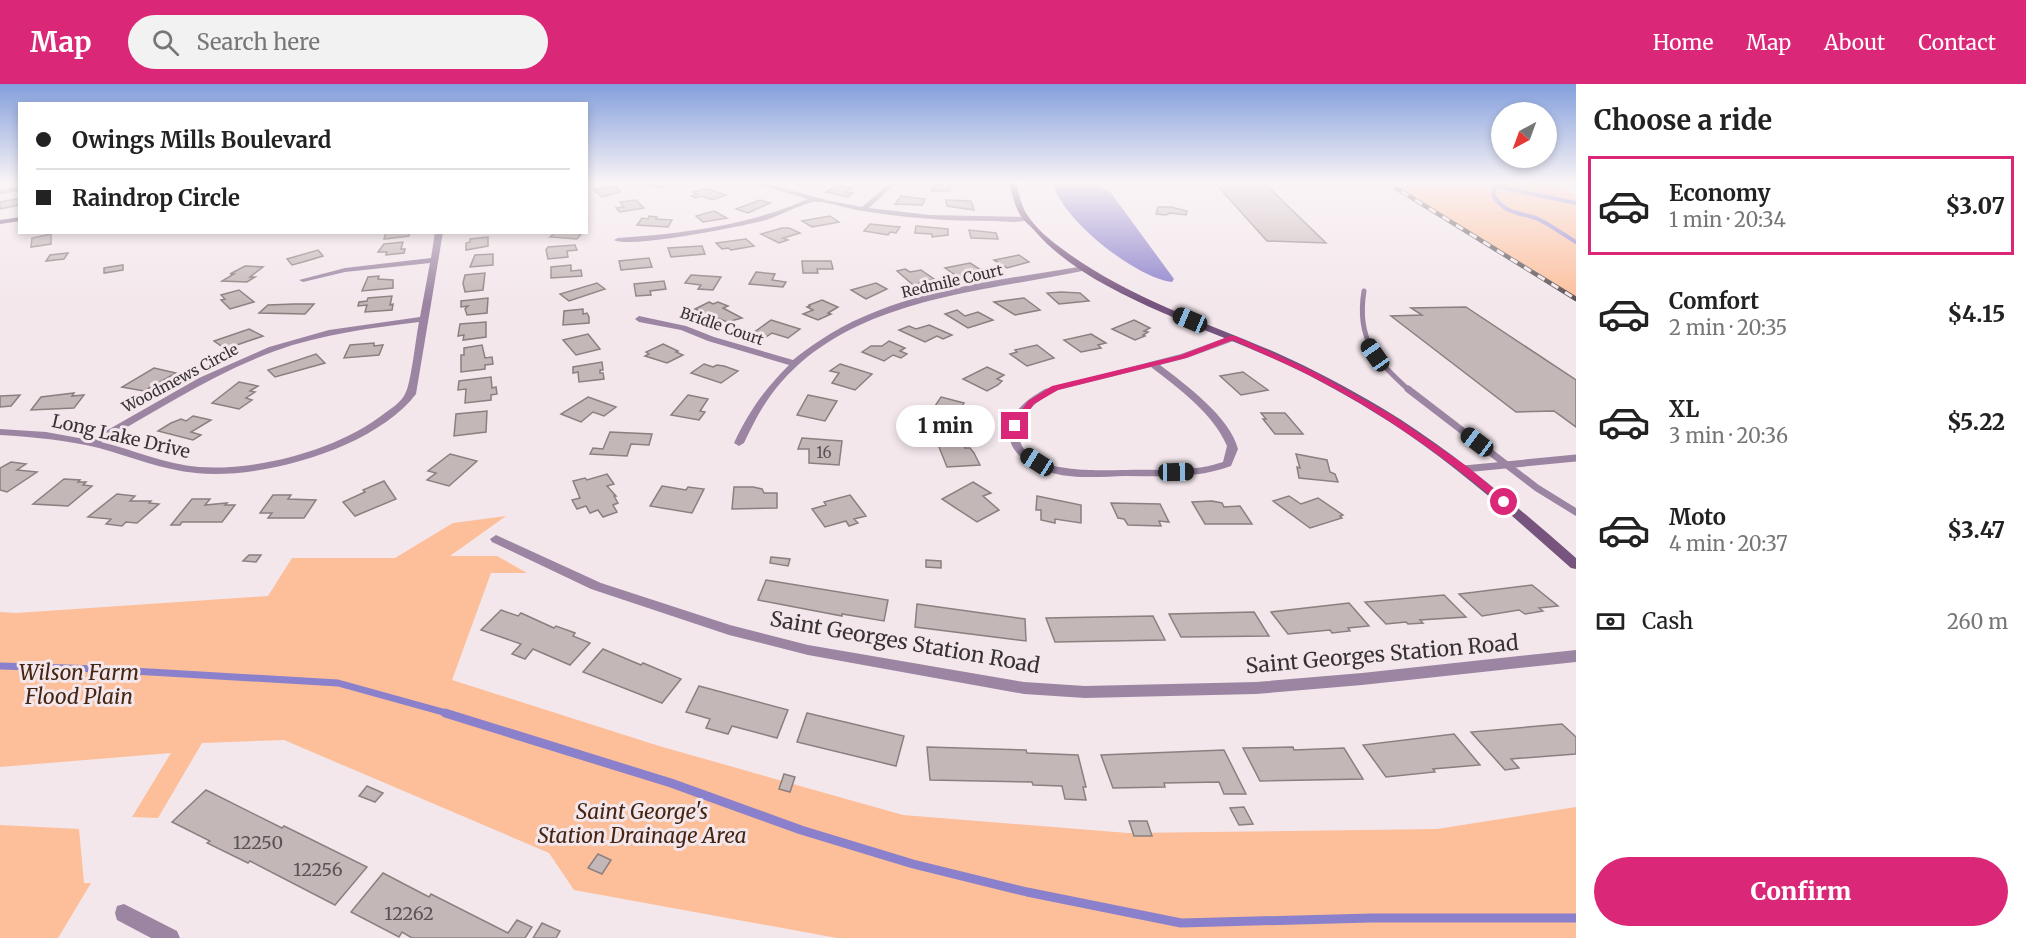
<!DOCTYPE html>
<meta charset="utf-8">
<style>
:root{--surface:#fff;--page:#f2f2f2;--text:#222;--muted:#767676;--line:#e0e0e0;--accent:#db2777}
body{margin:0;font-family:Merriweather,serif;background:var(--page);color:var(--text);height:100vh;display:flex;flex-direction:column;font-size:22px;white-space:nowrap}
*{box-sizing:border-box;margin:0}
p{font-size:20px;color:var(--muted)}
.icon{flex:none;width:33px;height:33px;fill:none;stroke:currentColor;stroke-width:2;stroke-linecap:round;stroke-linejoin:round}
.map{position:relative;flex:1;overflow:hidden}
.side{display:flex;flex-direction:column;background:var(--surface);width:450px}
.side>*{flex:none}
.top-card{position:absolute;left:18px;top:18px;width:570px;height:132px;border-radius:0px;box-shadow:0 3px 9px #0003;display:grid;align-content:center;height:132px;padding:0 18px;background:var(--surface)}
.needle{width:39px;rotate:221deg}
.tools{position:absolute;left:1491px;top:18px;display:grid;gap:12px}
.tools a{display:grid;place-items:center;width:66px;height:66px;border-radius:50%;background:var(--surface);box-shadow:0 3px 9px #0003;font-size:30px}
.end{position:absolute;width:27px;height:27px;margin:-14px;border:8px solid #db2777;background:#fff;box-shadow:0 0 0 3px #fff}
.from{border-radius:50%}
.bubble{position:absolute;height:42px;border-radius:21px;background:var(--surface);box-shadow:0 3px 9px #0003;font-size:20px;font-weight:800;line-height:42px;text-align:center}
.car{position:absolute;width:18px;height:36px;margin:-18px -9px;border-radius:8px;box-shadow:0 0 4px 2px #0007;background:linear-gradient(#222 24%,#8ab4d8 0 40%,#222 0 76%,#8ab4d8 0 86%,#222 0)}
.top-card b{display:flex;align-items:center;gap:21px;height:57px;font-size:22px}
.top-card b+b{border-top:2px solid var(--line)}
.top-card i{width:15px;height:15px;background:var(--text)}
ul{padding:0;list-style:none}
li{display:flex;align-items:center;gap:18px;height:99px;margin:0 12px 9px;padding:0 6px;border:3px solid transparent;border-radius:0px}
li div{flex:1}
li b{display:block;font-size:22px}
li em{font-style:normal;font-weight:800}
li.selected{border-color:var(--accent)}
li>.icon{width:54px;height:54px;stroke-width:1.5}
h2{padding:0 18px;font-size:27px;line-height:72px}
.pay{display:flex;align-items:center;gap:15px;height:66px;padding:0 18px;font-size:22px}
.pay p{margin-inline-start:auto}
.button{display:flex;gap:12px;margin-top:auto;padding:12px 18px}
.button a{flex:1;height:69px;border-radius:36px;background:var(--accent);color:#fff;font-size:24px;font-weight:800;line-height:69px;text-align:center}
header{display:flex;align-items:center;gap:36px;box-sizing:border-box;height:84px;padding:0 30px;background:var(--accent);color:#fff}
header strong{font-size:28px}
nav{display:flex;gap:33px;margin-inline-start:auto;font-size:21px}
.search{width:420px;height:54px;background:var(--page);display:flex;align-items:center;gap:15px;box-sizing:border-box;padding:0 21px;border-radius:33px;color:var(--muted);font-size:22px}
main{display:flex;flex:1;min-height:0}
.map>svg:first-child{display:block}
.green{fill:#fdbe9a}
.water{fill:#8b80cb}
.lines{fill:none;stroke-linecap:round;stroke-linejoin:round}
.stream-far2{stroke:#8b80cb;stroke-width:4}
.stream-far1{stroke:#8b80cb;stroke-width:7}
.stream{stroke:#8b80cb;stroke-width:9}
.building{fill:#c4b7b7;stroke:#8b7f7f;stroke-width:1.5}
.lane-far1{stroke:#9c85a2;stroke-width:5}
.lane{stroke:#9c85a2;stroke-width:7}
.street{fill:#9c85a2;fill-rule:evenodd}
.secondary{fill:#76547d;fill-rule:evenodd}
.rail-casing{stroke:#575053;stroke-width:4.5}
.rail{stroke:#f3e7ec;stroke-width:3;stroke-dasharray:8;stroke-linecap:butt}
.route{fill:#db2777}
.labels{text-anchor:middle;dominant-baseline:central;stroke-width:6;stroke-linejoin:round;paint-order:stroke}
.far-street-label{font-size:15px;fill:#373234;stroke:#f3e7ec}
.number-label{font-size:15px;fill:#5a5355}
.street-label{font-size:18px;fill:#373234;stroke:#f3e7ec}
.near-number-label{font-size:18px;fill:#5a5355}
.near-street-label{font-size:21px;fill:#373234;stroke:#f3e7ec}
.near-park-label{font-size:21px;font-style:italic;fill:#462613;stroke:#f3e7ec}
</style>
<header>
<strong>Map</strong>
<div class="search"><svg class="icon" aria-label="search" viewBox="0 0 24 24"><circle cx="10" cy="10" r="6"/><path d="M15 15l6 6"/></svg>Search here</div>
<nav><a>Home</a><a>Map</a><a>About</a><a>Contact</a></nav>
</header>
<main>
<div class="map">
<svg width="1576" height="854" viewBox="0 0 1576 854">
<rect width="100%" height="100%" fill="#f3e7ec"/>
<g class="green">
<path d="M1388,99H1557L1560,105L1576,111V214Z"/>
<path d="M506,432L450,472H497L527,489H491L452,596L659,662L903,731L1128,749L1437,745L1576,723V854H837L574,806L549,769L284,656L202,659L158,734L132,733L171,669L0,683V528L16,529L268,512L292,474H395L453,439Z"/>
<path d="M0,741L79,745L84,799H91L58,854H0Z"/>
</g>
<path class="water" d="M1053,99C1073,99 1095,95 1111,109L1174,195L1172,198C1136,194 1061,135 1053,99Z"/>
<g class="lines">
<g class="stream-far2">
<path d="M1493,99L1495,102L1493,110C1503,130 1520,128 1538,135C1551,141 1564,151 1576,158"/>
<path d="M1495,102L1576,119"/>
</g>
<path class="stream-far1" d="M0,582L99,585L338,599L450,630"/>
<path class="stream" d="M445,629L671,699L801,746L913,780L1027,808L1181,839L1371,834H1576"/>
</g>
<g class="building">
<path d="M653,99H676L658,104L647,101Z"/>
<path d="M1215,99H1264L1326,159L1267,157Z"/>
<path d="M937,100L951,101L950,107H932L933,102Z"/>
<path d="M838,101L852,104L846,108L853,109L848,113L826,108Z"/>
<path d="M610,103H617L620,108L602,113L594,106Z"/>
<path d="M705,105L711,106L726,111L712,116L702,112L695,114L691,112L697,110L693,108Z"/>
<path d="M901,112L925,115L922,121L895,120Z"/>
<path d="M16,115H20V121L0,125V118Z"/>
<path d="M636,116L644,124L620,128L616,124L624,123L620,118Z"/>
<path d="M760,116L770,119L748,129L736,125Z"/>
<path d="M946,116L971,117L974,126L947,122Z"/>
<path d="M1158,123H1171L1187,127L1186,131L1170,129L1166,131L1156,130Z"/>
<path d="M714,127L727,134L703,138L696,132Z"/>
<path d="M649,132L657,133L656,135L672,136L668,143L637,141L642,134L648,135Z"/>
<path d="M830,132L839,138L812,143L802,137Z"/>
<path d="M870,140L889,142L900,143L896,149L890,148L888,151L864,147Z"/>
<path d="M916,142L948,145V151L932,153V150L915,149Z"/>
<path d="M782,144H789L800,149L783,154L788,156L779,159L761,150Z"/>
<path d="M969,146L996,149L998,155L971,154Z"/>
<path d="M386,148H409V152L384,155Z"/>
<path d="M555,149L572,148L581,150L577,155L550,153Z"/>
<path d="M51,150V160L31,163L32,154Z"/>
<path d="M488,153V162L466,166V159L470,158V155Z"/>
<path d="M746,155L754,162L731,166L728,164L722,165L716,159Z"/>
<path d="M403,158L401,165H405L404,169L386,171L387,168H378L384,160Z"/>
<path d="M575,161L577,166L567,167L568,173L548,175L546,166L548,163Z"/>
<path d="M702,162L705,170L671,173L668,164Z"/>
<path d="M318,166L323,172L303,178L292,181L287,175Z"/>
<path d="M68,169L64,175L46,177L50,171Z"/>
<path d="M493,170V181L470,183L475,171Z"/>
<path d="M1019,171L1029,178L1007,184L994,176Z"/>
<path d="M649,174L652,183L621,186L619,177Z"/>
<path d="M802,177H831L833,185H817L818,189H803Z"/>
<path d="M970,179L981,186L958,193L945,184Z"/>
<path d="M123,181V186L104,189V184Z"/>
<path d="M571,181V187L581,186L582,192L551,194V183Z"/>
<path d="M245,182L263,183L250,193H255L247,198L222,197L234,190H230Z"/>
<path d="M905,185L910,188L921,186L934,195L913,201L897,187Z"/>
<path d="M756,188L775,190L772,196L786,198L783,203L749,200Z"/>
<path d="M485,189L483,206L465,208L463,199L465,191Z"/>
<path d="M691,191L721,193L713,206L698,205L701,201L685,199Z"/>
<path d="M379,192L378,195L393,196V204L362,207L368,193Z"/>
<path d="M664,197L666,205L650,207L651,211L636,212L634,200Z"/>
<path d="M597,199L605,205L569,217L560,210Z"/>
<path d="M876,199L887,205L866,215L851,206Z"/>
<path d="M239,206L254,218L230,225L221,216L225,215L221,211Z"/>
<path d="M1061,208L1080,209L1089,217L1059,220L1047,209Z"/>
<path d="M392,212L390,221L393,220L392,226L365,228L367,221L358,222L359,218L367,217L368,214Z"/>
<path d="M488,214L487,229L467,231L465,225L468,222L461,223V217Z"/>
<path d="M1024,214L1040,226L1015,231L994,218Z"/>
<path d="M822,216L838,223L828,229L831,230L818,236L803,230L813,226L807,223L810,222L809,221Z"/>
<path d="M709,218L713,220L718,218L728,222L723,224L742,234L727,238L695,225Z"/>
<path d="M294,220H314L305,230L259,229L268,221Z"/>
<path d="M1466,223L1576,296V343L1554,327L1516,328L1391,232L1422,231L1411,224Z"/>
<path d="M583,225V230L587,229L589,233V239L563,241L564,227Z"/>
<path d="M957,226L965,232L978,228L993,236L968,244L945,230Z"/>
<path d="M771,236L800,245L788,254L772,249L766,253L753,249Z"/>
<path d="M1134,236L1150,244L1144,247L1148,248L1143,251L1145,252L1135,256L1112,245Z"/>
<path d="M486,238V253L463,256L464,251L458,252L460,240Z"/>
<path d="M929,241L952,251L943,255L937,252L925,258L899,246L909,242L916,245Z"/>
<path d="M249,245L263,252L231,263L224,264L214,257Z"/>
<path d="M588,250L600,265L576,271L563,256Z"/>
<path d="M1091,250L1106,259L1098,261L1101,264L1081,268L1064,256Z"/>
<path d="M889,257L905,264L900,267L907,270L901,274L893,271L884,277L862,268L871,262H882Z"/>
<path d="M374,259V262L383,261L379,271L344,274L350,261Z"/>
<path d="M663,260L678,267L676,268L683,271L667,279L645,272L649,270L646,268Z"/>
<path d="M482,261L485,274L492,273L493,280L485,281V285L461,288V271H464V264Z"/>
<path d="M1037,261L1054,274L1027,282L1010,270L1017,268L1015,266Z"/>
<path d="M316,270L325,279L275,293L268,286Z"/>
<path d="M602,278L603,286H600V289H603L604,295L579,298L578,288L573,289V283Z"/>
<path d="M704,280L713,283L717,281L724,282L738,287L721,299L691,289Z"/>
<path d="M840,280L872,290L855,306L832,299L839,289L830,287Z"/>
<path d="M987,283L1004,291L997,295L1002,297L998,301L987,307L963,295Z"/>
<path d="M154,284L176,289L144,307L122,303Z"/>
<path d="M1243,288L1268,306L1241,311L1220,292Z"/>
<path d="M491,293L492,304L496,303L497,310L491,311V316L465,319L466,305L458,306L459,297Z"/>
<path d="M239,298L258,302L250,307L255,308L246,314L252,316L239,325L212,319Z"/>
<path d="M74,309L72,312L84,311L74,324L31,326L41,313Z"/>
<path d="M20,311L11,322L0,323V312Z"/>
<path d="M688,311L708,315L700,327L705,328L699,336L671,331Z"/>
<path d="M808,311L837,317L825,337L797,331Z"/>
<path d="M588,313L616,323L604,332L593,328L581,338L561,330Z"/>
<path d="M941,313L964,319L960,326L966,327L964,330L974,333L969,341L929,331Z"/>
<path d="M487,327L486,348L454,352L456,330Z"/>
<path d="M1261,329H1285L1303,350H1275L1263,335H1266Z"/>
<path d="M193,332L211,336L191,348L201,351L193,356L158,347L171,339L181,335L186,337Z"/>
<path d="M610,348L652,350L649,361L631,360L627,372L590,370L593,364L603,365Z"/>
<path d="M802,354L842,357L839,381L809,379V365H798Z"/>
<path d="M961,356L965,364H970L974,369L980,381L947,383L937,358Z"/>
<path d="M450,370L477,377L449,402L427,396L436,389L428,387Z"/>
<path d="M1296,370L1327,376L1330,388L1335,390L1338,398L1299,394L1297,383L1300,384Z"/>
<path d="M11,378L26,380L17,386L37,388L7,408L0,406V384Z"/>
<path d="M607,390L614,400L607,402L616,412H614L618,419L613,421L617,428L603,433L598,426L590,429L586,422L577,425L572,416L580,414L573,397L585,394L587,396Z"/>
<path d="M64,395L80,396L78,398H86L83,401L92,402L68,422L33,420Z"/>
<path d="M384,397L396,415L355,432L343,418L365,408L363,406Z"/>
<path d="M973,398L991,409L983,412L999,426L977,438L942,415Z"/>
<path d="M662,402L686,406L688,403L704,405L692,429L650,422Z"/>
<path d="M734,403H753L762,405L764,409H777V424L732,425Z"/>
<path d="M117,410L135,412L130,417H151L149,419L159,420L137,439L126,438L122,442L106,440L111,435L88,433Z"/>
<path d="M273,411H291L288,415L316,416L304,434H268L272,429H260Z"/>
<path d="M850,411L866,432L854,435L858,439L849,442L846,437L825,443L812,425L826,421L824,418Z"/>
<path d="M1037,412L1081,421V439L1055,435V439L1041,436V426H1036Z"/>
<path d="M1289,412L1301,420L1318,414L1343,431L1340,432L1342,434L1310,444L1273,417Z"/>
<path d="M192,415H210L205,421L227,419L225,421H235L222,438H182L180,441H171Z"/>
<path d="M1212,417L1222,419L1224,423L1240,422L1252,440H1205L1192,418Z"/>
<path d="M1111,419L1160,420L1169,438L1159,437L1161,442L1128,441L1124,435L1118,434Z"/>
<path d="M249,471H261L256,478L243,477Z"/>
<path d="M771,473L790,475L788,482L770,479Z"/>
<path d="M926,476L941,477V484L926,483Z"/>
<path d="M766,496L888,516L884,537L842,530V532L758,516Z"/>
<path d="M1532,501L1558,522L1539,524L1543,527L1525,530L1519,526L1482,532L1459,510Z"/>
<path d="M1444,511L1466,533L1420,536L1423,539L1408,540L1406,538L1386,540L1365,518Z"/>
<path d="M1349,519L1369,542L1348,544L1350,547L1332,549L1330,546L1288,550L1271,528Z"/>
<path d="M917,520L1025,535L1026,557L915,543Z"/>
<path d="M501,526L518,532L521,529L554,544L556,542L575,549L573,552L590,559L570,581L533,565L525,575L512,570L521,560L481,546Z"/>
<path d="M1254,528L1269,552L1181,553L1169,530Z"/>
<path d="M1153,532L1165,556L1055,558L1046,534Z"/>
<path d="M603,565L641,581L643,579L681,595L662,619L583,588Z"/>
<path d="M699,602L788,626L777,654L732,642L728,650L706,644L710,635L686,628Z"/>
<path d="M807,629L904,652L896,682L797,658Z"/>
<path d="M1562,640L1576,653V670L1511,675L1519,684L1505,686L1471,648Z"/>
<path d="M1454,650L1480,681L1433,685L1435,688L1386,693L1363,661Z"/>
<path d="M927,663L1026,666L1027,669L1078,671L1086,703H1083L1086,716L1065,715L1062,702L1033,701L1032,698L930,696Z"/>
<path d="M1293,663L1294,666L1344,664L1363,695L1260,697L1243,664Z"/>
<path d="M1224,666L1246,710H1224L1219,698L1164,699L1165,703L1113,704L1101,671Z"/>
<path d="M784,690L795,693L790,708L779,705Z"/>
<path d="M367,702L383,709L375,718L359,712Z"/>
<path d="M206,706L282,744L284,742L367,783L335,821L250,777L248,779L207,759L210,757L172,738Z"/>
<path d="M1244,723L1253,740L1239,741L1230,724Z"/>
<path d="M1129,737H1147L1152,752H1134Z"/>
<path d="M598,770L611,776L602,790L588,784Z"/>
<path d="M383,789L429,813L431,810L508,849L517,836L532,843L525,854H412L402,848L399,853L351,828Z"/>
<path d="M542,839L560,847L556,854H533Z"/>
</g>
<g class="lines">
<path class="lane-far1" d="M1364,207C1356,256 1376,276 1410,307"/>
<g class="lane">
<path d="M1408,305L1537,404L1576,428"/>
<path d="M1464,385L1576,374"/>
</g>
<g class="street">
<path d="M752,99H765L826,116L862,123L890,99H896L869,124L930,131L1025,133L1028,135C1020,140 1003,137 993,137C948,137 902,134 857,126C847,124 821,116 813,118C799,121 781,131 766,136C744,142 629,165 614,156L618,154C684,149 747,142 808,115Z"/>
<path d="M20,103V107L0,110V106Z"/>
<path d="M435,148H443L416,310C375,364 262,396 196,389C163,386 131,373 99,364C67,356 33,353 0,351V345L46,348L90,356L199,294L269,263L329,246L420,233L430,179L345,188L303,198L299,196L345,184L431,174ZM419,238C416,252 411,301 405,310C401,318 392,324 385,329C338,366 258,387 199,383C165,380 134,366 101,358C158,326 214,289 275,267C322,250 371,244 419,238Z"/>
<path d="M1084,182H1087V186C979,209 843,214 771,311C760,326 752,342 744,359L739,362L734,359C749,327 764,306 789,281L708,257L681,246L639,238L635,235L639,232L686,242L714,253L793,276C801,269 810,263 819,257C895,206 996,197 1084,182Z"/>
<path d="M1233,251L1238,254L1236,256L1187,274L1160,281C1185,300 1230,333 1238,365L1231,382C1196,395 1163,392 1126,392C1091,393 1049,398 1021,373C1014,367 1009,358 1009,349C1009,328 1029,314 1045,305L1181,270ZM1151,283C1178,304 1213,329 1227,362L1223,378C1191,389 1159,385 1126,386C1099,386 1018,392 1019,348C1020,327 1042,314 1058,306Z"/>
<path d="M496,451L601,499L730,541L808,561L1024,598L1085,602L1256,598L1362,589L1576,566V578L1362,601L1256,610L1085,614L1024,610L808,571L729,551L591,505L492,458L490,455Z"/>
<path d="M124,820L177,847L180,854H151L117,836L115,829L117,822Z"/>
</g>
<g class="secondary">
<path d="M1009,99H1015C1019,108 1021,120 1026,129C1035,144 1051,157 1065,167C1129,214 1205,238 1277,269C1313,285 1348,304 1382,324C1452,366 1514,420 1576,474V485L1571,484C1508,428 1445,371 1372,327C1340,307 1306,289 1272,274C1199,241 1086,208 1034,146C1029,141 1022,135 1019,129C1014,120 1012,109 1009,99Z"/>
<path d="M20,133V137L0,140V136Z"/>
</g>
<g class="rail-casing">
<path id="rail" d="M1388,99L1576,215"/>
</g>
<use href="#rail" class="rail"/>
</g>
<linearGradient id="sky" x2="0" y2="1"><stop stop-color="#839fdc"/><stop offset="0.45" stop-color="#faf4f6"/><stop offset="1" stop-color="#faf4f6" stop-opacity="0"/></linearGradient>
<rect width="1576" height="219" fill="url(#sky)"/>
<path class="route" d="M1230,252H1235L1314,288L1393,332L1468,383L1509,418L1501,420C1441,370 1377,325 1307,290C1283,278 1258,268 1233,256L1186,274L1058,306L1034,320L1018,344L1010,342L1028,317L1052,302L1181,271Z"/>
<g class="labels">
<g class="far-street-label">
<text transform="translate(952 197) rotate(-13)">Redmile Court</text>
<text transform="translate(722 242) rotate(19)">Bridle Court</text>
<text transform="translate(180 294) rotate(-28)">Woodmews Circle</text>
</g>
<g class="number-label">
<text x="824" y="368">16</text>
</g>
<g class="street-label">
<text transform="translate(121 352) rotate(13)">Long Lake Drive</text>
</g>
<g class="near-number-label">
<text x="258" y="758">12250</text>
<text x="318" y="785">12256</text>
<text x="409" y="829">12262</text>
</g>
<g class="near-street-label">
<text transform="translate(905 558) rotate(10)">Saint Georges Station Road</text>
<text transform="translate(1382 570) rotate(-5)">Saint Georges Station Road</text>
</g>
<g class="near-park-label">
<text x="79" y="588">Wilson Farm<tspan x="79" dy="24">Flood Plain</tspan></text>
<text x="642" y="727">Saint George's<tspan x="642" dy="24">Station Drainage Area</tspan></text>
</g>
</g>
</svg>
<div class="tools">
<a><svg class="needle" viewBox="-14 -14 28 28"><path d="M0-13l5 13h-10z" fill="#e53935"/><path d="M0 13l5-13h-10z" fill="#767676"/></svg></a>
</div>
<i class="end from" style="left:1504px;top:418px"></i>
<i class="end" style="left:1015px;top:342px"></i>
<div class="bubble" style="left:896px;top:321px;width:99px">1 min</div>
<i class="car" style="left:1190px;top:236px;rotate:293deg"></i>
<i class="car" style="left:1375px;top:271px;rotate:325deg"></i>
<i class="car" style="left:1477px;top:358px;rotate:307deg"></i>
<i class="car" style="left:1037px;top:378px;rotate:302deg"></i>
<i class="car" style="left:1176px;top:388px;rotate:89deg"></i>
<div class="top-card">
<b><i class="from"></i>Owings Mills Boulevard</b>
<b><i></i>Raindrop Circle</b>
</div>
</div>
<section class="side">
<h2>Choose a ride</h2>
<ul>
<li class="selected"><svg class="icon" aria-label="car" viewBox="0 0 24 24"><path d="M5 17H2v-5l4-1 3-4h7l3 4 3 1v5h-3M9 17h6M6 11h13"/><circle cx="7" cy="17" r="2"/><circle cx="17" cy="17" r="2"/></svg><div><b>Economy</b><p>1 min · 20:34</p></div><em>$3.07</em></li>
<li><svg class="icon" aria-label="car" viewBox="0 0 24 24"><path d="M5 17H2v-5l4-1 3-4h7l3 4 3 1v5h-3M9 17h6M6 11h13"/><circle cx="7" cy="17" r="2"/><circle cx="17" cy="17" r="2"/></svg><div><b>Comfort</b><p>2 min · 20:35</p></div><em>$4.15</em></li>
<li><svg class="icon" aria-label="car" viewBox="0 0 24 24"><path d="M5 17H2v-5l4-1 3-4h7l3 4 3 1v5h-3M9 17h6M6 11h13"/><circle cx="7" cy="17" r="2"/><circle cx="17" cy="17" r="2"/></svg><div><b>XL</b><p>3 min · 20:36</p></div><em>$5.22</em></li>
<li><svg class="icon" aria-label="car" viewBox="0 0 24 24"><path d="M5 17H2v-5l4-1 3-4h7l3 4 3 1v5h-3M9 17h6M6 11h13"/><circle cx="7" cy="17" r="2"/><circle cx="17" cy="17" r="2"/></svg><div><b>Moto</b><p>4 min · 20:37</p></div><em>$3.47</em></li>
</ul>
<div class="pay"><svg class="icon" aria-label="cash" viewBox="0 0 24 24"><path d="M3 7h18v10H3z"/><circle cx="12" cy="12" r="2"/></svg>Cash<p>260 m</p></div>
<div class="button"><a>Confirm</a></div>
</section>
</main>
